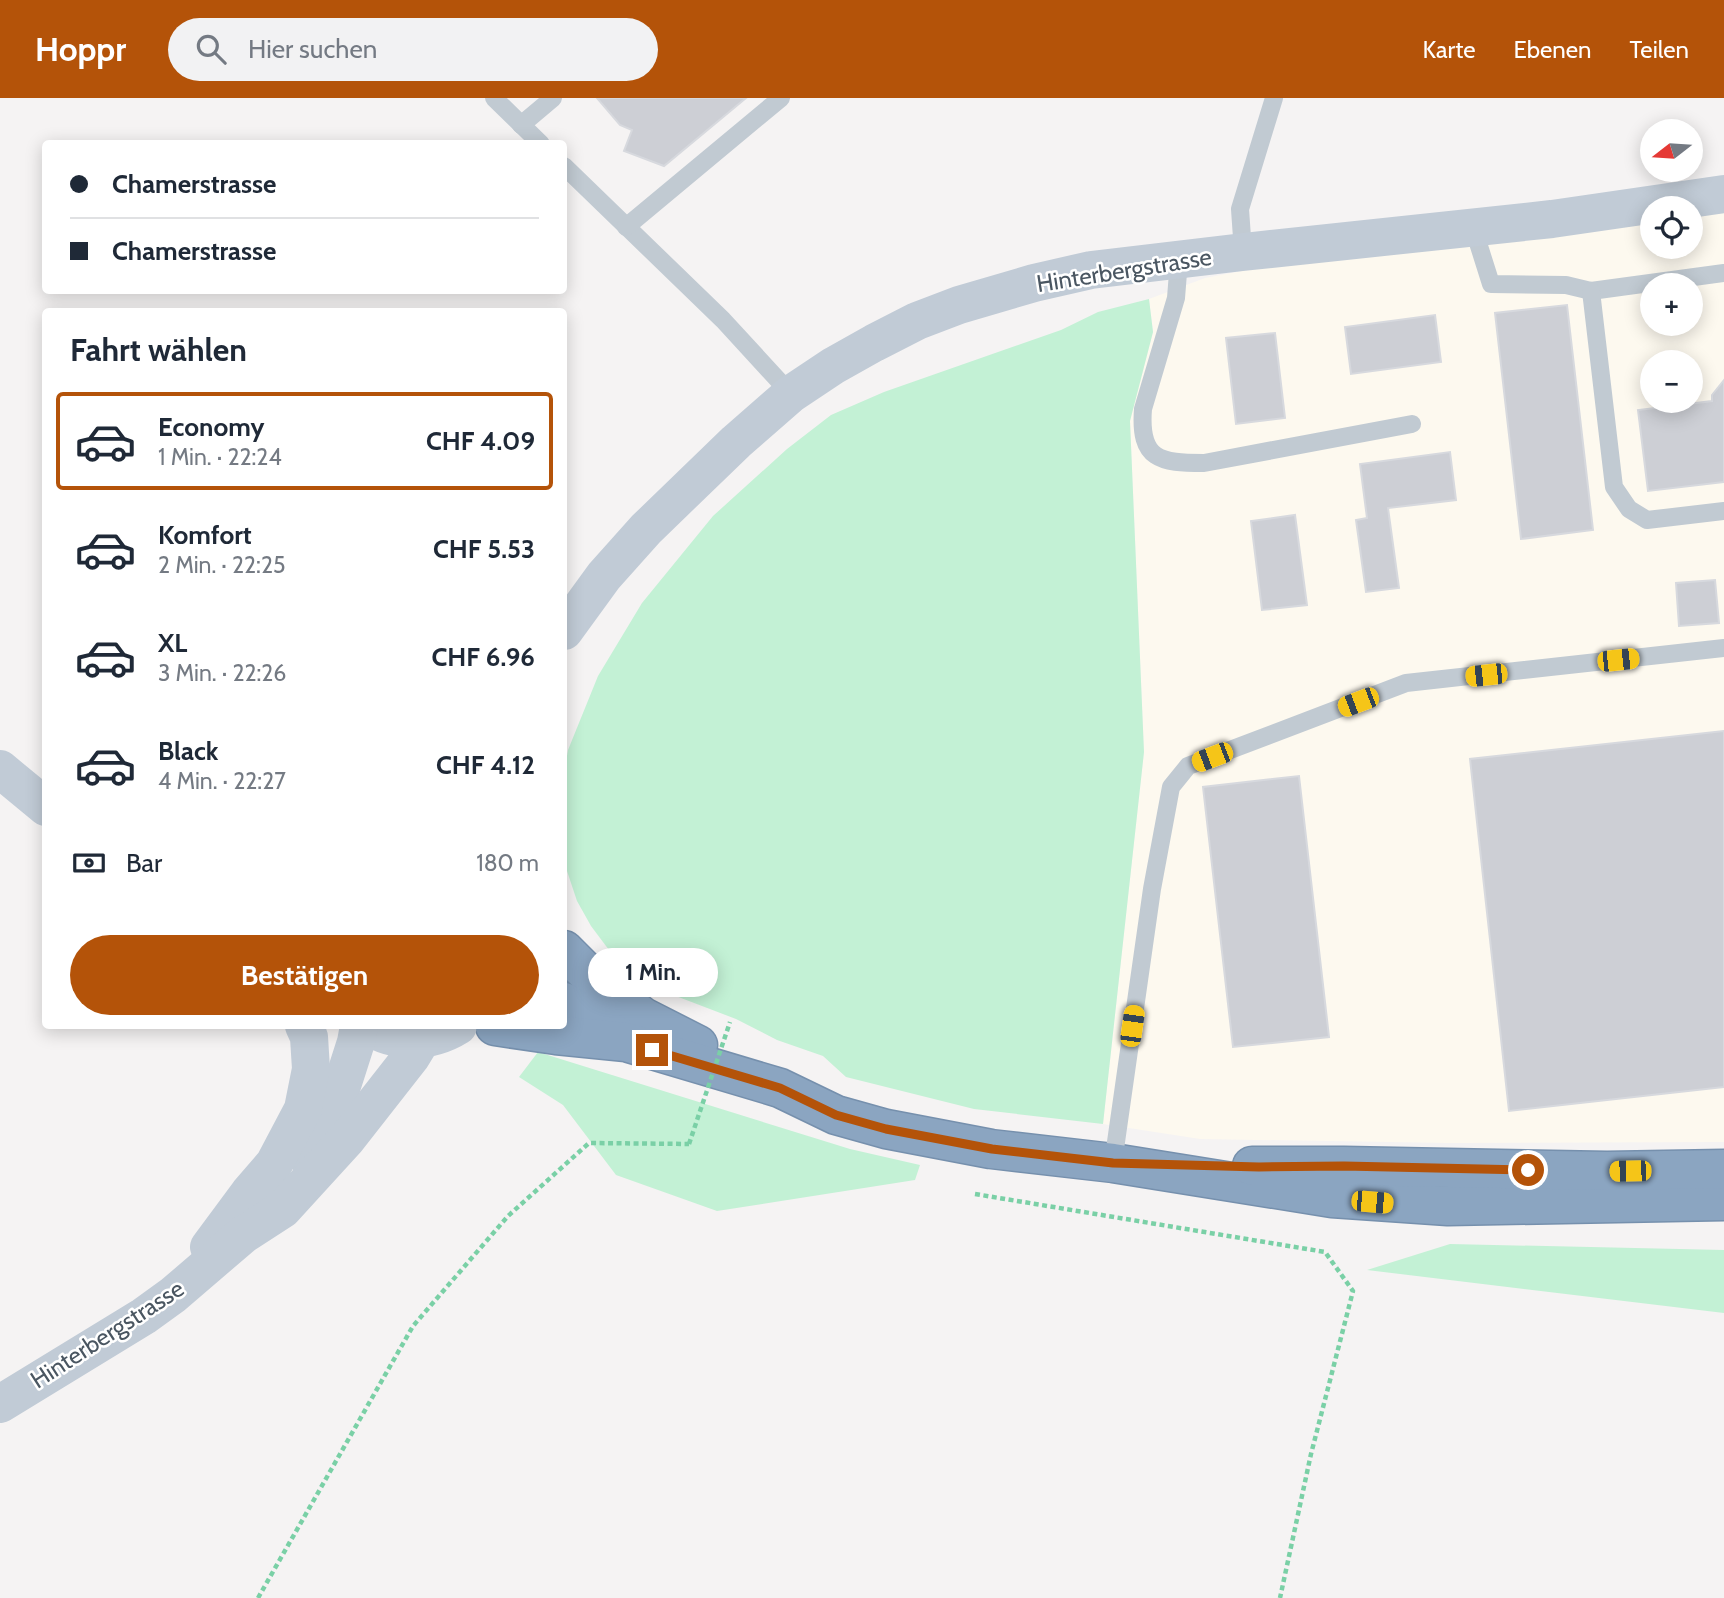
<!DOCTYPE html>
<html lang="de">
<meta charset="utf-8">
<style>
:root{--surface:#fff;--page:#f2f2f3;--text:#1f2937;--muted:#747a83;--line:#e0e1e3;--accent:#b45309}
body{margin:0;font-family:Cabin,sans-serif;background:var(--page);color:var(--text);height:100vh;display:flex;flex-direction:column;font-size:26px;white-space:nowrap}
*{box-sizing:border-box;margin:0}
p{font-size:23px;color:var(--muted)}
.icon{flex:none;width:38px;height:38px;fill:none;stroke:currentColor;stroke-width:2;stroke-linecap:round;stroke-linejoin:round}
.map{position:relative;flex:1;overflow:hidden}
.drawer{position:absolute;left:42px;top:210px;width:525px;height:721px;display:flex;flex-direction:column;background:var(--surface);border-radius:7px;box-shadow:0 4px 18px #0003}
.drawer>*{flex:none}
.banner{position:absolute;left:42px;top:42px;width:525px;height:154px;border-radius:7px;box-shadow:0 4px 18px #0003;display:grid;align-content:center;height:154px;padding:0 28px;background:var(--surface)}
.needle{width:46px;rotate:253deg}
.fabs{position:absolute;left:1640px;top:21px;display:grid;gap:14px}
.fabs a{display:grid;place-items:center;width:63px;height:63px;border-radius:50%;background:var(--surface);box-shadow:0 4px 18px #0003;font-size:35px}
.end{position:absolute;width:32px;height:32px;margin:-16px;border:9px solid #b45309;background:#fff;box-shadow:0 0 0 4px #fff}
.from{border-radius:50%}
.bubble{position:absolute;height:49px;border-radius:24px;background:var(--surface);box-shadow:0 4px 18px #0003;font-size:23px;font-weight:800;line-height:49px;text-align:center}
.car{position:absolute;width:21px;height:42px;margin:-21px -10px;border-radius:9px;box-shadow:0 0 5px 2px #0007;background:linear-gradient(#f5c518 24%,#345 0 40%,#f5c518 0 76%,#345 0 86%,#f5c518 0)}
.banner b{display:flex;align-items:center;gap:24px;height:66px;font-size:26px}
.banner b+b{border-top:2px solid var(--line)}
.banner i{width:18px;height:18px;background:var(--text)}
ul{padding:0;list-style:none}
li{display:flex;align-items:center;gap:21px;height:98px;margin:0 14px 10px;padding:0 14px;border:4px solid transparent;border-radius:7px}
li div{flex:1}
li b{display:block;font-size:26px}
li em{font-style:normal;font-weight:800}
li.on{border-color:var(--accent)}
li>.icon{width:63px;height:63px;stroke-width:1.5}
h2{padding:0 28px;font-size:32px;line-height:84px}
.pay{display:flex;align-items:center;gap:18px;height:77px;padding:0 28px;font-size:26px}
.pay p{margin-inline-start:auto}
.action{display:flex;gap:14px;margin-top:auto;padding:14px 28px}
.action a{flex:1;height:80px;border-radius:42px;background:var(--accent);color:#fff;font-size:28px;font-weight:800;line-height:80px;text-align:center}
header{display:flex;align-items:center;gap:42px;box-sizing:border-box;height:98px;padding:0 35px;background:var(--accent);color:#fff}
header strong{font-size:33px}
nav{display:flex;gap:38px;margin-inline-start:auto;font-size:24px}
.search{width:490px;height:63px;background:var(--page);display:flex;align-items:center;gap:18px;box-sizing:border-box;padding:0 24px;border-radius:38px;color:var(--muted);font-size:26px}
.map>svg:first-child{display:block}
.commercial{fill:#fdf9ef;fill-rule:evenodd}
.green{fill:#c3f1d5}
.building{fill:#cdcfd5;stroke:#d7d9de;stroke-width:2}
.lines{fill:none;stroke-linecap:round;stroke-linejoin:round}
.highway-casing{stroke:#7690ad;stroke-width:41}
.path{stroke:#7ad0a6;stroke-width:4.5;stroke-dasharray:5 3.5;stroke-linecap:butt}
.lane{stroke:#c1cad2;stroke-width:18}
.secondary{stroke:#c1cbd6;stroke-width:38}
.highway{stroke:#8ba5c1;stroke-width:38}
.path-bridge{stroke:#7ad0a6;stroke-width:4.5;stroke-dasharray:5 3.5;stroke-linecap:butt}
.route{stroke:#b45309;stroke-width:9}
.labels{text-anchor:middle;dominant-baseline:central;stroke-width:5;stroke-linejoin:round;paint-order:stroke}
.street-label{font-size:24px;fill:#4a5661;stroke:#fff}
</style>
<header>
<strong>Hoppr</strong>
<div class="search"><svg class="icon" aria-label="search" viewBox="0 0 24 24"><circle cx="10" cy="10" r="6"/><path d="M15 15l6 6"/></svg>Hier suchen</div>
<nav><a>Karte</a><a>Ebenen</a><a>Teilen</a></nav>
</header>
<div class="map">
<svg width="1724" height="1500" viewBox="0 0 1724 1500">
<rect width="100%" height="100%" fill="#f5f3f3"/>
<path class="commercial" d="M1724,96V1044L1449,1045L1200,1041L1103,1026L1144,654L1130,323L1153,234L1149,201L1205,180L1473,129ZM1652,110H1690V149H1652ZM1652,187H1690V226H1652ZM1652,264H1690V303H1652Z"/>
<g class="green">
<path d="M1149,201L1153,234L1130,323L1144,654L1103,1026L974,1011L846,979L823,958L777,942L736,921L668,895L637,876L609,852L591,828L577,803L564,764V675L568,652L598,578L642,505L713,418L787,351L831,317L884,294L1061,232L1098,214Z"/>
<path d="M538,954L850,1051L920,1067L915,1082L717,1113L616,1077L563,1007L519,979Z"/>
<path d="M1450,1146L1724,1152V1215L1367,1172Z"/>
</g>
<g class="building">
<path d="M746,0L664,68L624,53L632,32L620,27L597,0Z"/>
<path d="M1567,207L1593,432L1521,441L1495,215Z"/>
<path d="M1435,217L1441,264L1351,276L1345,229Z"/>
<path d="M1275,235L1285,320L1236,326L1226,240Z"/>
<path d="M1724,282V384L1648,393L1638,312L1712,303V297Z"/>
<path d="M1450,354L1456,402L1388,410L1399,490L1366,494L1356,422L1367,420L1360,366Z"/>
<path d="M1295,417L1307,507L1262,512L1251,423Z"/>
<path d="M1715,482L1719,525L1679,528L1676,485Z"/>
<path d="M1724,633V989L1509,1013L1470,661Z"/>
<path d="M1299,678L1329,939L1233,949L1203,689Z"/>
</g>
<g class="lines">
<g class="highway-casing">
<g id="highway">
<path d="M564,852L593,881L643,919L698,947"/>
<path d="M564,904L619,939"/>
<path d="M495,928L556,937L626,944L780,990L836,1017L886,1031L991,1051L1113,1065L1332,1100L1448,1108L1724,1103"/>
<path d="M1252,1068H1344L1607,1073L1724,1071"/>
</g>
</g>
<g class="path">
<path d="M975,1096L1325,1154L1353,1193L1311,1356L1280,1500"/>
<path d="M258,1500L413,1228L508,1118L589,1045L689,1046"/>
</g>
<g class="lane">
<path d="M494,0L541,46"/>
<path d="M521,27L553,0"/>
<path d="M564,68L723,222L791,296"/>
<path d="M626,129L781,0"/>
<path d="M1473,129L1491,186L1566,187L1591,193L1724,175"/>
<path d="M1243,154L1240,111L1274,0"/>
<path d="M1179,162L1176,200L1143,311C1139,362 1160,365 1204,365L1412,326"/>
<path d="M1591,193L1614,389L1629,411L1647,422L1724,413"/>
<path d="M1113,1065L1152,791L1171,689L1188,668L1406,585L1724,550"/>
</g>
<g class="secondary">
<path d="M564,533L604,478L646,431L736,344L791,296L833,268L874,245L917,223L959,207L1034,185L1091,172L1243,154L1552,121L1724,96"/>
<path d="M0,671L46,709"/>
<path d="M368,928C395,946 431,945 458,928"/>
<path d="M307,1059L332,1019L356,944L359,928"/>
<path d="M209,1149L249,1095L274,1066L303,1011L311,971L309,939L304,928"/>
<path d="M0,1306L144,1218L173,1197L243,1137L283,1111L346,1042L411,959L422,941"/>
</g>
<use href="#highway" class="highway"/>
<path class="path-bridge" d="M689,1046L730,924"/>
</g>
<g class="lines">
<path class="route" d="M652,952L780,990L836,1017L886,1031L992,1051L1113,1065L1259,1069L1344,1068L1528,1072"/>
</g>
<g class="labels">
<g class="street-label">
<text transform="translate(1124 172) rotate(-9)">Hinterbergstrasse</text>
<text transform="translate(107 1236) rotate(-33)">Hinterbergstrasse</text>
</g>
</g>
</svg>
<div class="fabs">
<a><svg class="needle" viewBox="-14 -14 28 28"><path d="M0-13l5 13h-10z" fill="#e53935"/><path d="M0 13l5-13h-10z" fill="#747a83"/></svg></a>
<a><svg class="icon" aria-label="locate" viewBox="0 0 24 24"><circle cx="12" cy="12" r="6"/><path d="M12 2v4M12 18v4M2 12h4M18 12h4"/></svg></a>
<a>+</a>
<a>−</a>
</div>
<i class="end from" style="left:1528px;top:1072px"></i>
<i class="end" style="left:652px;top:952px"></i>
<div class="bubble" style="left:588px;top:850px;width:130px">1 Min.</div>
<i class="car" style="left:1618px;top:562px;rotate:84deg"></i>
<i class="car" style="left:1486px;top:577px;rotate:264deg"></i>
<i class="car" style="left:1358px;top:604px;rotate:249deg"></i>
<i class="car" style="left:1212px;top:659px;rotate:249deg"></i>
<i class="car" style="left:1132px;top:928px;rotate:8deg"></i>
<i class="car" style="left:1630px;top:1073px;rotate:269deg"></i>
<i class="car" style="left:1372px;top:1104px;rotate:95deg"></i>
<div class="banner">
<b><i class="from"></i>Chamerstrasse</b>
<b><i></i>Chamerstrasse</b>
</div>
<section class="drawer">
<h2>Fahrt wählen</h2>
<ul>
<li class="on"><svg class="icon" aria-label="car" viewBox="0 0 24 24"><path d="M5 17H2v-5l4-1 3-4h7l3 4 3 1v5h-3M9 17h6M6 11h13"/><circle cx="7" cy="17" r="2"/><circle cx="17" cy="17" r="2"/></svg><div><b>Economy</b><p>1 Min. · 22:24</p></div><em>CHF 4.09</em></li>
<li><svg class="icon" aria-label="car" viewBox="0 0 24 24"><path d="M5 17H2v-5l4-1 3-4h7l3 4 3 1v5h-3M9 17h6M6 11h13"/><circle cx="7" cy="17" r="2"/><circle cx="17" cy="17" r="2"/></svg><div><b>Komfort</b><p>2 Min. · 22:25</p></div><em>CHF 5.53</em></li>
<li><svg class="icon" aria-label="car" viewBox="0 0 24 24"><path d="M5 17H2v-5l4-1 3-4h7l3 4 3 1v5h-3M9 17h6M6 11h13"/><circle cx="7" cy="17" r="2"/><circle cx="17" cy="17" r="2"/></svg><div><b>XL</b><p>3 Min. · 22:26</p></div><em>CHF 6.96</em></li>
<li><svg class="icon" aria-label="car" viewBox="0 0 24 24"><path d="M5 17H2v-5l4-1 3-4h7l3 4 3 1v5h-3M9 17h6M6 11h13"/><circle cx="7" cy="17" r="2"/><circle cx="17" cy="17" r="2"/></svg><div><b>Black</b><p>4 Min. · 22:27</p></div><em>CHF 4.12</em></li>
</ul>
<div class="pay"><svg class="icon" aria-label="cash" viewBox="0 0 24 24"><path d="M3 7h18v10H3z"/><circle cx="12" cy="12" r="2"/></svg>Bar<p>180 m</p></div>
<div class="action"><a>Bestätigen</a></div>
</section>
</div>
